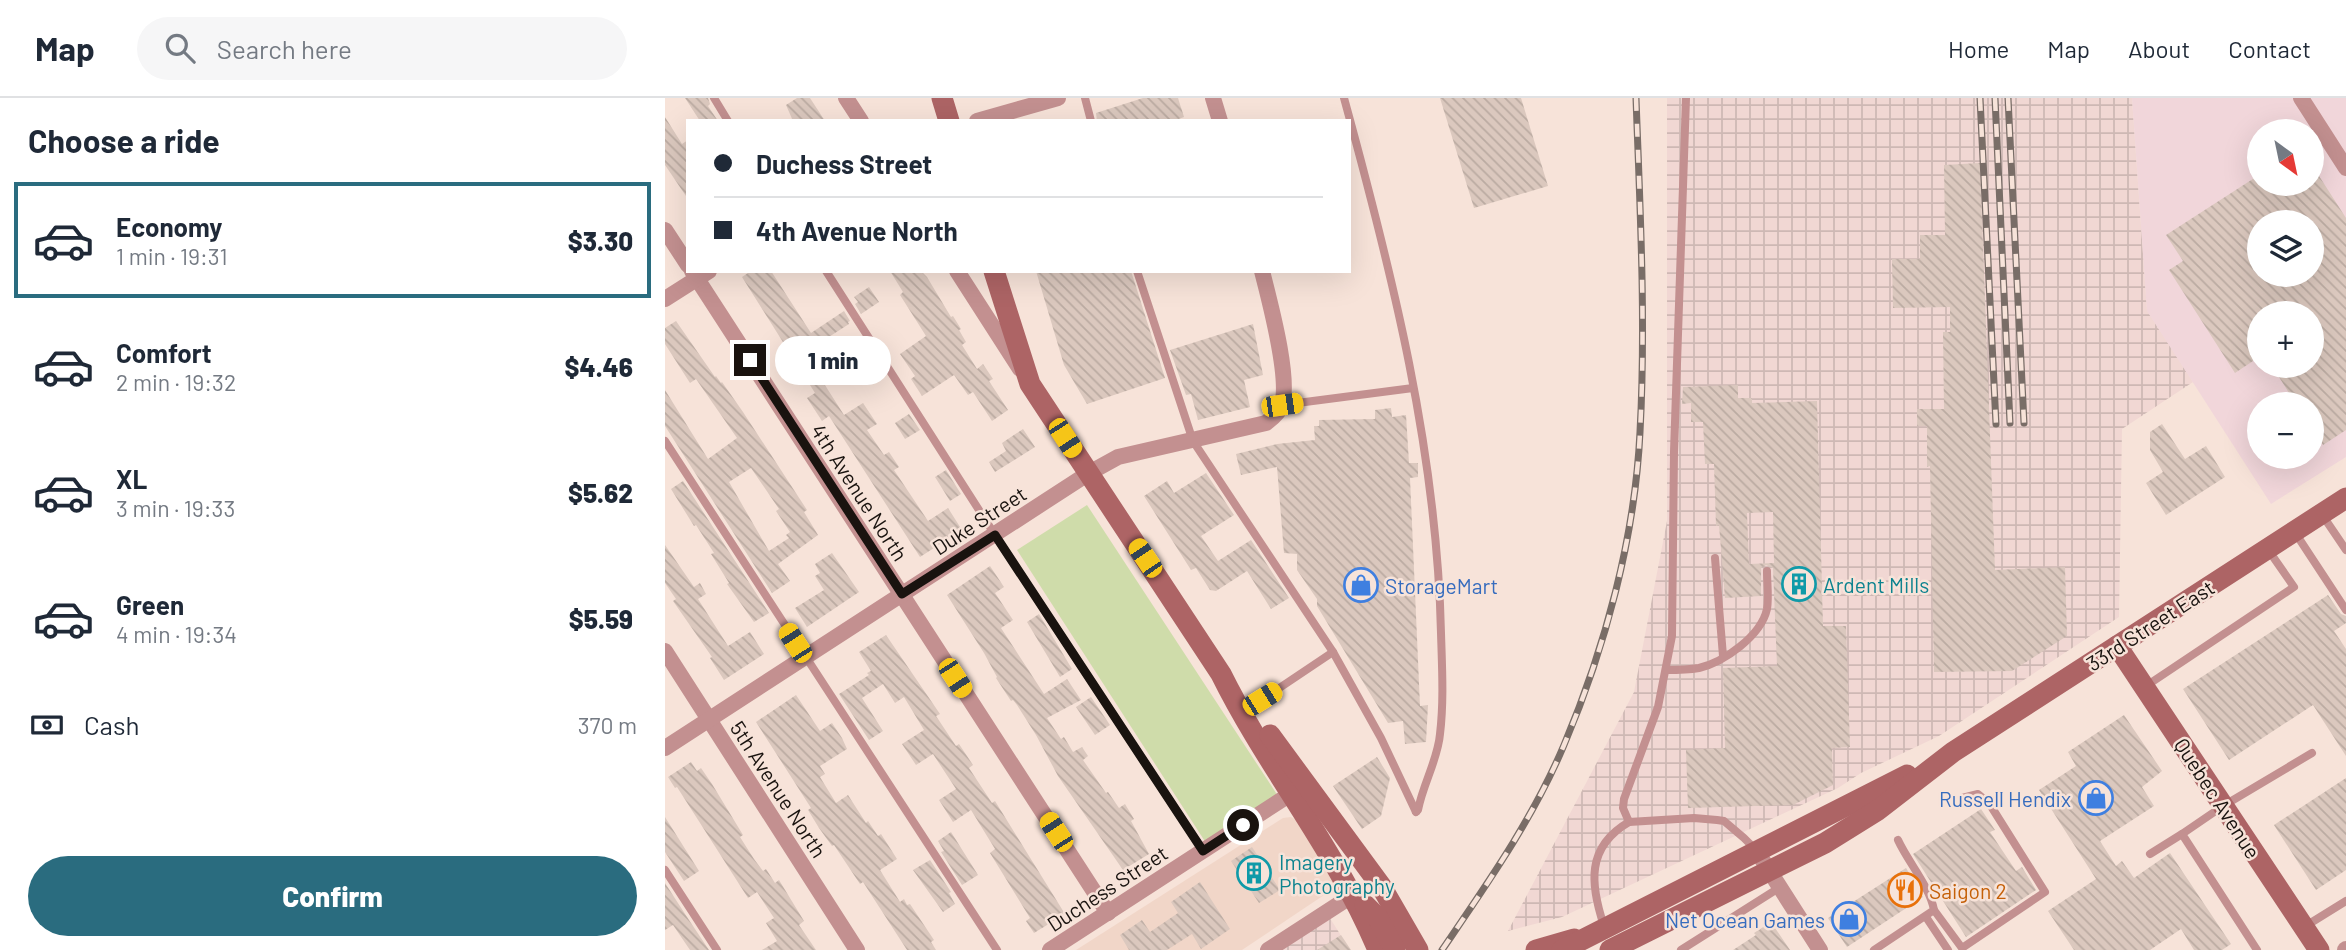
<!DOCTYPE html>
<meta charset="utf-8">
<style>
:root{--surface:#fff;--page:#f6f6f7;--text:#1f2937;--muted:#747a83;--line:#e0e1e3;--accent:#2a6c7f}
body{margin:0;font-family:Barlow,sans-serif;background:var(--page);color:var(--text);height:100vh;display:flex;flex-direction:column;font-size:26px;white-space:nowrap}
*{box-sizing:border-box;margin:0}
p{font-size:23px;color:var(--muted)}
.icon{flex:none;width:38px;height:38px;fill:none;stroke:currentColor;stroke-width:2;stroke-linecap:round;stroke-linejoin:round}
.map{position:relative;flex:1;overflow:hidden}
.details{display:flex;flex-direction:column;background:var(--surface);width:665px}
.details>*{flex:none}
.top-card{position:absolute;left:21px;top:21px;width:665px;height:154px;border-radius:0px;box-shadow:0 7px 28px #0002;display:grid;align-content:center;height:154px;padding:0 28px;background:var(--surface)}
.needle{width:46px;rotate:147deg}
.tools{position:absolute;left:1582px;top:21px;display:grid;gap:14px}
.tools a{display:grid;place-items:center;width:77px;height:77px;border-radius:50%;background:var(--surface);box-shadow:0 7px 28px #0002;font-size:35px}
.end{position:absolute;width:32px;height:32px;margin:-16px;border:9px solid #19130f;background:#fff;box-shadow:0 0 0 4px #fff}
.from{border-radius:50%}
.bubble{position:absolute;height:49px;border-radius:24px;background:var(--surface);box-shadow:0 7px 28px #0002;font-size:23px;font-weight:800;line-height:49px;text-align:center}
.car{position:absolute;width:21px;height:42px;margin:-21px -10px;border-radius:9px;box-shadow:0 0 5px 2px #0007;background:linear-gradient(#f5c518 24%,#345 0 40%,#f5c518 0 76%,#345 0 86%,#f5c518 0)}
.top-card b{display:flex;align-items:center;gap:24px;height:66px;font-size:26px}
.top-card b+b{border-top:2px solid var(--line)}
.top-card i{width:18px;height:18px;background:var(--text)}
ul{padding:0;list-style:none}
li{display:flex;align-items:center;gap:21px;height:116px;margin:0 14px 10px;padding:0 14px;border:4px solid transparent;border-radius:0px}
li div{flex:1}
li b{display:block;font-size:26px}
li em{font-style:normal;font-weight:800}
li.selected{border-color:var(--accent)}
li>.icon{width:63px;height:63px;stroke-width:1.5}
h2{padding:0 28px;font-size:32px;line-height:84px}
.pay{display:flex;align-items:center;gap:18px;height:77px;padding:0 28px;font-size:26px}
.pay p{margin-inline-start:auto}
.action{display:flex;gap:14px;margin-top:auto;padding:14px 28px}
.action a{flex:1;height:80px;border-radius:42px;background:var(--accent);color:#fff;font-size:28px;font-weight:800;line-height:80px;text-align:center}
header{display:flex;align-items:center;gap:42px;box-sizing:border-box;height:98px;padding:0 35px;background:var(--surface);border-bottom:2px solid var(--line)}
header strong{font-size:33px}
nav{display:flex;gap:38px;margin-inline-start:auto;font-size:24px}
.search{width:490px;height:63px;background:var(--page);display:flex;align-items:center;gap:18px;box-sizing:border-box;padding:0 24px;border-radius:38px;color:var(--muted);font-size:26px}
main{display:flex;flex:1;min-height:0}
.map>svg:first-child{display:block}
.built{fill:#f1d6c8}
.industrial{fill:url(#industrial-grid)}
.education{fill:#f1d6da;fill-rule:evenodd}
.green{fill:#cfdcaa}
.building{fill:url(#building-back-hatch);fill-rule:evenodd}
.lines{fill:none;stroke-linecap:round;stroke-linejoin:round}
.lane{stroke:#c39090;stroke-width:8}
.street{stroke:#c39090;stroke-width:16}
.secondary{stroke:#ad6465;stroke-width:21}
.rail-casing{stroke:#796d67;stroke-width:7}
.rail{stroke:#f7e3d9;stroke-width:4.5;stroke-dasharray:13;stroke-linecap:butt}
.route{stroke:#19130f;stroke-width:9}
.labels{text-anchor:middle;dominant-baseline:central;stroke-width:5;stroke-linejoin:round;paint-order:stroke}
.street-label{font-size:21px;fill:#19130f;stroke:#f7e3d9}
.culture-label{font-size:21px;fill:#0d838f;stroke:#f7e3d9;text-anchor:start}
.shop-label{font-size:21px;fill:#366cbe;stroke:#f7e3d9;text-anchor:end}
.food-label{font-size:21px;fill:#c56008;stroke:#f7e3d9;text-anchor:start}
</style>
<header>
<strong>Map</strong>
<div class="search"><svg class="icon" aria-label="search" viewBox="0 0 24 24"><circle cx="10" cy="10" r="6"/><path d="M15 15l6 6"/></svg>Search here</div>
<nav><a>Home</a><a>Map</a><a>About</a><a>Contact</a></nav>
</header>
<main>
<section class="details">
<h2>Choose a ride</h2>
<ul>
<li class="selected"><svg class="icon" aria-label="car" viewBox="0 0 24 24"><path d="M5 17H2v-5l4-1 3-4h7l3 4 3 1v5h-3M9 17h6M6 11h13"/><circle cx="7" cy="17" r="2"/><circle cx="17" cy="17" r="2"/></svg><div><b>Economy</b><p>1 min · 19:31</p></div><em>$3.30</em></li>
<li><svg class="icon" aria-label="car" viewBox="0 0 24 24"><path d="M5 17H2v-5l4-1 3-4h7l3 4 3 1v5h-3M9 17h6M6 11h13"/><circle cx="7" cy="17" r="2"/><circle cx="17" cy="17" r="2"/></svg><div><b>Comfort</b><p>2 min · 19:32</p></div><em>$4.46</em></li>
<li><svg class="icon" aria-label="car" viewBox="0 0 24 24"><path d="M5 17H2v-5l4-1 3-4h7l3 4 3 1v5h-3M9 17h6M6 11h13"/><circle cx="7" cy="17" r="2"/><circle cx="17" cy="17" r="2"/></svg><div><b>XL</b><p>3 min · 19:33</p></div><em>$5.62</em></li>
<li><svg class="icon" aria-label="car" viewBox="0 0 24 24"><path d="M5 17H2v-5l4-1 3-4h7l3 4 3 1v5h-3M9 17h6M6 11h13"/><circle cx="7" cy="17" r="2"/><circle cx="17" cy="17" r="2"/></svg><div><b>Green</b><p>4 min · 19:34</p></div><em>$5.59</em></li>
</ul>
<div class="pay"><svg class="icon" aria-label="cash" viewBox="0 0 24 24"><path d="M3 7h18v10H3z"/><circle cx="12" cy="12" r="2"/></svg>Cash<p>370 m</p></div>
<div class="action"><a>Confirm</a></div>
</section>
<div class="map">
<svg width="1681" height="852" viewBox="0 0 1681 852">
<defs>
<pattern id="industrial-grid" width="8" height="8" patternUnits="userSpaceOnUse" patternTransform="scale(1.75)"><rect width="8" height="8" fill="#f1d7d3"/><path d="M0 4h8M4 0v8" fill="none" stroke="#ceb8b4"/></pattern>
<pattern id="building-back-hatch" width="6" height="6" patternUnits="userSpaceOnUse" patternTransform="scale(1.75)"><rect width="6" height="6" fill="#dbc8be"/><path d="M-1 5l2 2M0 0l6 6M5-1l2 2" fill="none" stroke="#bbaba2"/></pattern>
</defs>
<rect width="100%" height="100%" fill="#f7e3d9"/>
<path class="built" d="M626,719L636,725L670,785L668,791L577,852H411L618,720Z"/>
<g class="industrial">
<path d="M1002,0H1467L1482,212L1528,284L1457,331L1454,519L1274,638L1196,675L1173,690L897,819L843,833L969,594L1002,423Z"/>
<path d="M663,817L685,852H610Z"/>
</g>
<path class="education" d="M1467,0H1681V359L1606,406L1482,213ZM1594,33H1647V86H1594ZM1594,124H1647V177H1594ZM1594,215H1647V268H1594ZM1594,306H1647V359H1594Z"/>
<path class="green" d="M422,407L613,698L541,745L352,452Z"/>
<g class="building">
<path d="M20,0H43L45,6L43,8L53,23H35Z"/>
<path d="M132,0H145L160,23H128L121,7Z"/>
<path d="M478,0H513L519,19L508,23H432L431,15Z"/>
<path d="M775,0H856L883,88L809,110Z"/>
<path d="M0,19L17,46L23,42V101L0,67Z"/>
<path d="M1315,65L1330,472L1400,469L1402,538L1347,573L1269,574L1265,368L1262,369V328H1252V311H1279L1278,234H1285V209L1228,210L1227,161H1255V137H1280L1279,67Z"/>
<path d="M1647,67L1681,120V332L1658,347L1647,330V306H1631L1607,268H1647V215H1594V259L1570,275L1504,172L1518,163L1501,137L1594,77V86H1647ZM1594,124H1647V177H1594Z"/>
<path d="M86,173H106L146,235L179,213L185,223L183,224L184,226L156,244L175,274L158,284L179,317L198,305L212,326L202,332L219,357L224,354L234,369L229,372L263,423L283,410L297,432L255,459L164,318L157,323L142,300L150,295L77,179Z"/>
<path d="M225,173H256L262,179L286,219L288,218L296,231L294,232L301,244L297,247L312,271L318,266L328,281L324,283L343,312L327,323L308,294L303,297L289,277L257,298L246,281L250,278L235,256L261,238L235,197L238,194Z"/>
<path d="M371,173H466L500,280L422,306L399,267Z"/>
<path d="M204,189L214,204L196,216L190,206L193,204L189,199Z"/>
<path d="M11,223L50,279L51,278L56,285L57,284L78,314L142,412L139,414L153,437L113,466L125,483L107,495L0,328V292L43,361L72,340L31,281L25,285L0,246V230ZM86,370L114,411L111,413L125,434L121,437L124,440L104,453L64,384Z"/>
<path d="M588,226L598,277L579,282L585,309L533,322L526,296L521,297L505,252Z"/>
<path d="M1073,287V300H1087V305L1152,303L1158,528H1181L1185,649L1167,650L1168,687L1128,707L1023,710L1021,652L1060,650L1058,570L1112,568L1108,470L1101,467L1096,470V498L1060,500L1054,427L1051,428L1049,366H1040L1038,324H1026V305L1017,306L1018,289ZM1108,414L1109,465L1084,466L1082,415Z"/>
<path d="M726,310L727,319L741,317L744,365H753V379L745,380L755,608L763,607L761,644L740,646L738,623L723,625L652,508V501L632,472V456L619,455L612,369L576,377L571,356L612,346L650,342L649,328H654V322L710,321V312Z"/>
<path d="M244,316L255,332L240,341L230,325Z"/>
<path d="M1497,326L1520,361L1541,348L1560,379L1501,417L1481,385L1498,374L1485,352V334Z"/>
<path d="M358,331L370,349L330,374L324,364L341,353L337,345Z"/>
<path d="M281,372L296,396L285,403L270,379Z"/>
<path d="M541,375L569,417L536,438L553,463L586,442L624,500L606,511L582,473L551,493L545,492L531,470L526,472L479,398L502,383L509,395Z"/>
<path d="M18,383L104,515L89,524L62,486L64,485L46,456L49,455L31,427L29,428L6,391Z"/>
<path d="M0,447L29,489L35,485L41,496L33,501L63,548L85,534L99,556L59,582L45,560L47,559L8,503L11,501L0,485Z"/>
<path d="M167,455L194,494L142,529L130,510L159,492L150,478L155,475L150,466Z"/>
<path d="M325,468L339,489L330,495L348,522L336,530L379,596L402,581L416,602L382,620L396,641L399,639L408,654L417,649L423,658L418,662L441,695L443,694L454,710L460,706L469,721L466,723L484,756L458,772L393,678L371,637L352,607L348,602L346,603L331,580L332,579L319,555L282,497Z"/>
<path d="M1663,497L1676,516L1681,518V525L1669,533L1681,551V658L1648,607L1564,662L1518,591Z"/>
<path d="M374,516L407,571L395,579L362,524Z"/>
<path d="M221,537L275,616L271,618L291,648L294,646L308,667L304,670L327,705L330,703L400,816L369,835L361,823L365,820L325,755L330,751L306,712L288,724L274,702L291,691L268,656L251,667L237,646L259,632L239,599L230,605L218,586L197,600L218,633L204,642L174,596L204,577L202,575L206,573L194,554Z"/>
<path d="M131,597L155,633L167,625L177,640L182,651L155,668L160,676L155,679L171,705L183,697L201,725L203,723L213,738L216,736L232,761L215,772L235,804L239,801L242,807L245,806L269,842L266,844L271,852H242L198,784L195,786L169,747L167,748L154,730L143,712L146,710L91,624Z"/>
<path d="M426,599L445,627L430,637L411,609Z"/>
<path d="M1459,617L1497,673L1477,689L1489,708L1435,743L1451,768L1457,763L1469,780L1505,755L1566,846L1557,852H1529L1516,831L1485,852H1409L1383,813L1431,781L1374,692L1411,668L1403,654Z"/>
<path d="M712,659L725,680L716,718L697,731L668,688Z"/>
<path d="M26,664L32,673L36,670L47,686L78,737L75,739L89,761L98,773L101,771L110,785L114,782L139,823L134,827L151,852H97L112,843L101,825L109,820L92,794L83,800L12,689L10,690L3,679Z"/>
<path d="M1681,680V772L1651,792L1609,727Z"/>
<path d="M1316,711L1330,732L1325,734L1351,773L1357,769L1371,792L1301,839L1248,756Z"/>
<path d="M0,719L34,773L19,783L0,754Z"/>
<path d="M286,734L313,777L297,787L276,754L279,753L273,743Z"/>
<path d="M587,749L615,792L594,805L566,763Z"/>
<path d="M265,762L286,794L284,795L290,806L278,814L248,772Z"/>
<path d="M1241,770L1258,799L1182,849L1163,820Z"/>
<path d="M535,784L565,831L536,851L527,836L502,852H464L455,837L477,822L485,834L513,815L506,804Z"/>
<path d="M0,785L24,822L44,852H25L8,827L0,832Z"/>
<path d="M1106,824L1125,852H1068L1091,837L1089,835Z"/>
<path d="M676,837L686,852H652Z"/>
</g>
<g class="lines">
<g class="lane">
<path d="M49,0L63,23"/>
<path d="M420,0L426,23"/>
<path d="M679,0C727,175 772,353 776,535C777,569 779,603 775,636C773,661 758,686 753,712L751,714"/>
<path d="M1021,0L1009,354L1007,538L993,609L959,701L958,710L964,724L1029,720L1052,722L1059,723L1079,740L1091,752"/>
<path d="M161,173L330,437L538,753"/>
<path d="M472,173L528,343L668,554L716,640L751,714"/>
<path d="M617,307L748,290"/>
<path d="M0,343L332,852"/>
<path d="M1658,418L1681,452"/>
<path d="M1631,436L1681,512"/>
<path d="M1050,460L1058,558"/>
<path d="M1001,572C1012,572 1022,572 1034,570C1059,564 1096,538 1102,511C1104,499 1102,485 1102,473"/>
<path d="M1481,588L1629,489L1604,453"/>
<path d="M586,609L668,554"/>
<path d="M1485,756L1517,736"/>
<path d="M0,772L52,852"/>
<path d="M1269,812L1297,850L1380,794L1324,705L1313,696L1297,700"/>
<path d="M1261,819L1283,852"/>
<path d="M939,828C925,786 921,749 964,724"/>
<path d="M1639,829L1681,803"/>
<path d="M1016,852L1114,790"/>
<path d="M1209,852L1269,812C1265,789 1243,764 1233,742"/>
<path d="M1592,852L1517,736L1558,708L1647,655"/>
</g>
<g class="street">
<path d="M181,0L196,23"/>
<path d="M548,0L555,23"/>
<path d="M1636,0L1681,70"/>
<path d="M312,23L393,0"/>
<path d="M0,132L23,167"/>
<path d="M27,173L443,815"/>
<path d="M292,173L355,271"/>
<path d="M0,201L44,173"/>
<path d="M0,553L192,852"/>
<path d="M0,650L424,375L453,359L601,325C607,320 613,316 616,309C627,284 604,201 597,173"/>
<path d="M1091,752L1155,852"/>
<path d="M385,852L627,695"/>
<path d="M603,852L688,797"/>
<path d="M1680,852L1681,851"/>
</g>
<g class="secondary">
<path d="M277,0L284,23"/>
<path d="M329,173L365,286L556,576C603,671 672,753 713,852"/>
<path d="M1452,548L1654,852"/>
<path d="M605,637L716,788L753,852"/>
<path d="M700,807L713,820L730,852"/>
<path d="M871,852L909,841"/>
<path d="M897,852L1242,677"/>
<path d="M945,852L1160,745L1213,712L1288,654L1681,400"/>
</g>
<g class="rail-casing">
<g id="rail">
<path d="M1315,0L1331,326"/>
<path d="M1330,0L1345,325"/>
<path d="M1343,0L1359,325"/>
<path d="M777,852C822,786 868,721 899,647C940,550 970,440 975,334C981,223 975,111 971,0"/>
</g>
</g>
<use href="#rail" class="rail"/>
</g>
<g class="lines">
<path class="route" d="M85,262L237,496L330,437L538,753L578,727"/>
</g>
<defs>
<g id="building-ring" transform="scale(1.75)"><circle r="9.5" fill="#f7e3d9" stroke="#0f9aa8" stroke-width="1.5"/><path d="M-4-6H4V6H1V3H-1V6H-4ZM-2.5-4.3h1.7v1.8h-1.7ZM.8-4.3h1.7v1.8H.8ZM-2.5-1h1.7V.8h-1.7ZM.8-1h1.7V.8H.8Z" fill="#0f9aa8"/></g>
<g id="shop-ring" transform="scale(1.75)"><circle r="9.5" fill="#f7e3d9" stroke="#3f7fe0" stroke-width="1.5"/><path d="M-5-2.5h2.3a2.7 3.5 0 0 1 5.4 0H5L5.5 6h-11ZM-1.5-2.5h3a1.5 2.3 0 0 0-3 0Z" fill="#3f7fe0"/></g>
<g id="restaurant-ring" transform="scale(1.75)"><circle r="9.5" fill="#f7e3d9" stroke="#e8710a" stroke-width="1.5"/><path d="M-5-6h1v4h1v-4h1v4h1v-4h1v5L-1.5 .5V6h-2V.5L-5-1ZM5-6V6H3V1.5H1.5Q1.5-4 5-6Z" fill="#e8710a"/></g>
</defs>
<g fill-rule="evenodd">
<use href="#building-ring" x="1134" y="486"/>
<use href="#shop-ring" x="696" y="487"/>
<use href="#shop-ring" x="1431" y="700"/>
<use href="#building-ring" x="589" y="775"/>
<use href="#restaurant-ring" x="1240" y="792"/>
<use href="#shop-ring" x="1184" y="821"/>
</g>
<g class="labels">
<g class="street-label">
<text transform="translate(195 394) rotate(57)">4th Avenue North</text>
<text transform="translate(314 422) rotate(-33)">Duke Street</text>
<text transform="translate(1485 527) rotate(-33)">33rd Street East</text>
<text transform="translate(114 691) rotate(57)">5th Avenue North</text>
<text transform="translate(1553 700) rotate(57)">Quebec Avenue</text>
<text transform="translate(442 790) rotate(-33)">Duchess Street</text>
</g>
<g class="culture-label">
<text x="1158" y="486">Ardent Mills</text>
<text x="614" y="763">Imagery<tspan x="614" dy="24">Photography</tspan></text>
</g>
<g class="shop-label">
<text x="720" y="487" text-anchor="start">StorageMart</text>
<text x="1406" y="700">Russell Hendix</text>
<text x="1160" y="821">Net Ocean Games</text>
</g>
<g class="food-label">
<text x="1264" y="792">Saigon 2</text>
</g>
</g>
</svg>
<div class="tools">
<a><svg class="needle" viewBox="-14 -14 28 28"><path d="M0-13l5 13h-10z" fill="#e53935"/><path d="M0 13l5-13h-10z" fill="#747a83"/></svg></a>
<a><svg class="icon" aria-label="layers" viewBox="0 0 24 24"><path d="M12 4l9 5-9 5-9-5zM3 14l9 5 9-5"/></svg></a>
<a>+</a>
<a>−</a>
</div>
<i class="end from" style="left:578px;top:727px"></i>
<i class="end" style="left:85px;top:262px"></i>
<div class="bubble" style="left:110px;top:238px;width:116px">1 min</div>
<i class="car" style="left:617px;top:307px;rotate:82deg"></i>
<i class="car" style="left:400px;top:340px;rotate:147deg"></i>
<i class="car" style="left:480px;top:460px;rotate:326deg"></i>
<i class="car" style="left:130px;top:545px;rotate:327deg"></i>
<i class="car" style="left:290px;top:580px;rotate:147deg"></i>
<i class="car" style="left:597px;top:601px;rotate:58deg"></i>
<i class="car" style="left:391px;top:734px;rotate:327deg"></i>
<div class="top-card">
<b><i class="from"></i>Duchess Street</b>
<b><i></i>4th Avenue North</b>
</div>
</div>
</main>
